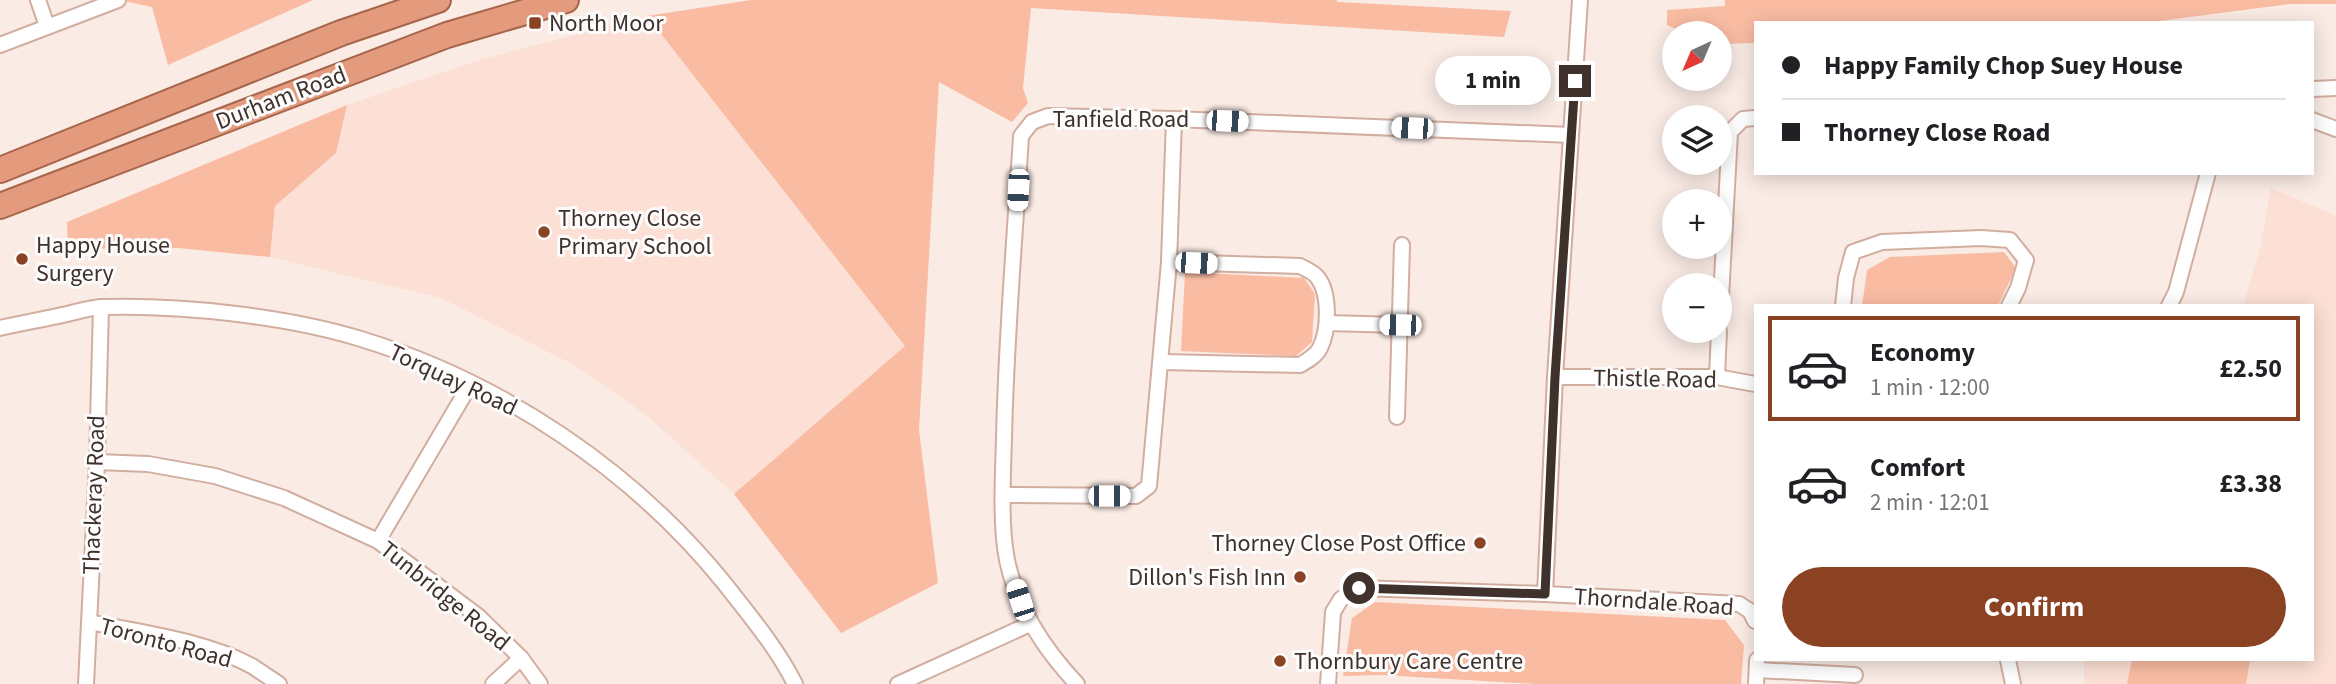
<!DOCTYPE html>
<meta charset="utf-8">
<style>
:root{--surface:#fff;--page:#f6f6f6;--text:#202124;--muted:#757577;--line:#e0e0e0;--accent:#8a4222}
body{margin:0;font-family:"Source Sans 3",sans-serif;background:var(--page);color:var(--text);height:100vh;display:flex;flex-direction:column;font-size:26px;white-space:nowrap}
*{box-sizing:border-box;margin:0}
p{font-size:23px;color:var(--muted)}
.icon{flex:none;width:38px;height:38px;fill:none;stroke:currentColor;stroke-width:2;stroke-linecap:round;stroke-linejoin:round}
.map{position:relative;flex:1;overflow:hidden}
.drawer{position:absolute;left:1754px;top:304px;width:560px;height:357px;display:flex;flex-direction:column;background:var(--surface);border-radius:0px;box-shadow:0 4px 18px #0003}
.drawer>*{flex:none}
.hud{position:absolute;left:1754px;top:21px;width:560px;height:154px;border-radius:0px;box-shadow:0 4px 18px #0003;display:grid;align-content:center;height:154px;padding:0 28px;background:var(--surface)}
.needle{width:46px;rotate:224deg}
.controls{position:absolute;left:1662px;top:21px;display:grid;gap:14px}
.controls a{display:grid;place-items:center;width:70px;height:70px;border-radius:50%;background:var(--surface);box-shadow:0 4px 18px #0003;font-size:35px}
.end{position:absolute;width:32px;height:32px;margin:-16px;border:9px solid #3f312b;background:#fff;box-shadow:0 0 0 4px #fff}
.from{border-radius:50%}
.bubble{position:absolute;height:49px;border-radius:24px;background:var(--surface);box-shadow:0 4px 18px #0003;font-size:23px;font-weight:700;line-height:49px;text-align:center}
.car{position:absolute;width:21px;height:42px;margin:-21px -10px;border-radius:9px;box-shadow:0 0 5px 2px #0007;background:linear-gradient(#fff 24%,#345 0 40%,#fff 0 76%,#345 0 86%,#fff 0)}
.hud b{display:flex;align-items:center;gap:24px;height:66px;font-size:26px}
.hud b+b{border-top:2px solid var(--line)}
.hud i{width:18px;height:18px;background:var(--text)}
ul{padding:12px 0 0;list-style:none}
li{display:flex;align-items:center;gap:21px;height:105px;margin:0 14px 10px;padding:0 14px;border:4px solid transparent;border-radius:0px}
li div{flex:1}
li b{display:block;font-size:26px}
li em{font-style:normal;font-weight:700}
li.current{border-color:var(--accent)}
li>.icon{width:63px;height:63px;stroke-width:1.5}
.action{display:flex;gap:14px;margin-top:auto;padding:14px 28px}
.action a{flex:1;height:80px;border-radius:42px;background:var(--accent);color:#fff;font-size:28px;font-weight:700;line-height:80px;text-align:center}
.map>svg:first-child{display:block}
.built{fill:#fce0d5}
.green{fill:#f9bca3}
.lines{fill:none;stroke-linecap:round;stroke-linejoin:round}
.minor-casing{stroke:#d1ae9f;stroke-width:18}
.trunk-casing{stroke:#a6654a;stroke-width:28}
.minor{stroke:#fff;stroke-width:14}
.trunk{stroke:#e49a7c;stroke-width:24}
.route{stroke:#3f312b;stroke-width:9}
.poi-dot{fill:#8a4222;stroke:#fcfcfc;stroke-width:2.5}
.labels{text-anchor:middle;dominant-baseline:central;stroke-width:6;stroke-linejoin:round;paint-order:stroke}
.poi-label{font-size:24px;fill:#3f312b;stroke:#fcfcfc;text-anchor:start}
.street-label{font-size:24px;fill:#3f312b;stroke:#fcfcfc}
</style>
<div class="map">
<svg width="2336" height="684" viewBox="0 0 2336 684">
<rect width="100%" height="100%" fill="#faebe5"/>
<g class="built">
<path d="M647,16L905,346L734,494L645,414L574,365L441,298L270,257L275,206L336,153L347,105L476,61Z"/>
<path d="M2271,188L2336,216V684H2084V660H2312V306H2243L2260,249Z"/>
</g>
<g class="green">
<path d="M119,0H313L168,65L152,7Z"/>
<path d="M751,0H1336L1338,2L1511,11L1504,37L1031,8L1023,88L1028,103L1012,122L939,82L919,430L938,583L841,633L734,494L905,346L647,16Z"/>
<path d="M1725,0H2336V4H2290L2144,23H1755V43L1721,44L1720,33H1685L1667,25V10L1725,6Z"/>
<path d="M347,105L336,153L275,206L270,257L178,248L68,249L67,222Z"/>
<path d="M2004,252L2016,268L1998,306H1862L1867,270L1890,257Z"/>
<path d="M1185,272L1304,278L1315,294L1312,342L1296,356L1181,351Z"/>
<path d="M1375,602L1725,620L1744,645L1741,684H1535L1381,675L1343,676L1352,618Z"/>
<path d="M2132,660H2250L2246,684H2127Z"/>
</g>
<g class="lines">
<g class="minor-casing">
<g id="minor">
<path d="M38,0L47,26"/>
<path d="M0,45L118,0"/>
<path d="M2312,89L2336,88"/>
<path d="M2312,120L2336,129"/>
<path d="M1843,306L1846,278L1853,252L1882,242L1981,238L2010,240L2026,260L2018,288L2009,306"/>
<path d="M2169,306L2176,292L2208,173"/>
<path d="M1720,316L1730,132L1743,119L1755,118"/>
<path d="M1327,323L1400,325"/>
<path d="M0,328C22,323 45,319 67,314C79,311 92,307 104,307C182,305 286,316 361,339C502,382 633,470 725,584C750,616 777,648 795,684"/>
<path d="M1162,362L1300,365C1307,361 1316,356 1320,348C1329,330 1330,294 1318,278C1315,273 1306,269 1300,266L1169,262"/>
<path d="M1555,377H1717L1755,384"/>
<path d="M1717,377L1719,331"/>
<path d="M1397,417L1402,245"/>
<path d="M97,462L148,464L215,476L284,498L378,541L478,616L521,658L540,684"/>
<path d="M1003,495L1136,496L1149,486L1169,262L1174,119"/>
<path d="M378,541L471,383"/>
<path d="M1545,594L1555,377L1580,0"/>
<path d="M89,622C142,633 203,640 252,666C261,672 270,678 279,684"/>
<path d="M2008,660L2013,684"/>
<path d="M1757,670L1855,675"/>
<path d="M86,684L97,462L101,307"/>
<path d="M493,684L521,658"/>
<path d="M898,684L1030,624"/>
<path d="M1077,684C1044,649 1017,608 1007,560C1000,525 1003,475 1004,438C1006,337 1015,236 1021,136L1032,122L1048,116L1174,119L1571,135"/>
<path d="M1328,684L1333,612L1341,599L1358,588L1545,594L1739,604L1750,611L1755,621"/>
<path d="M1756,684L1757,660"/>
</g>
</g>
<g class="trunk-casing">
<g id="trunk">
<path d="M0,170L341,33L438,0"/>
<path d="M0,206L447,35L566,0"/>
</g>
</g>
<use href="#minor" class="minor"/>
<use href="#trunk" class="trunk"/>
</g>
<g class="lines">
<path class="route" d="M1359,588L1545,594L1555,377L1575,81"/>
</g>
<g class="poi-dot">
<rect x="528" y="16" width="14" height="14" rx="3.5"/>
<circle cx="544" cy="232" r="7"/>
<circle cx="22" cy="259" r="7"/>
<circle cx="1480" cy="543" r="7"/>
<circle cx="1300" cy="577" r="7"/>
<circle cx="1280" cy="661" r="7"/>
</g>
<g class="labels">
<g class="poi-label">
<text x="549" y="23">North Moor</text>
<text x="558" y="218">Thorney Close<tspan x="558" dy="28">Primary School</tspan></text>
<text x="36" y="245">Happy House<tspan x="36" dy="28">Surgery</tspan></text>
<text x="1466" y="543" text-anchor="end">Thorney Close Post Office</text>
<text x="1286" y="577" text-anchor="end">Dillon's Fish Inn</text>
<text x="1294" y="661">Thornbury Care Centre</text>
</g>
<g class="street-label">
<text transform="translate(281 98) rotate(-21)">Durham Road</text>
<text x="1121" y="119">Tanfield Road</text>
<text transform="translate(1655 379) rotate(1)">Thistle Road</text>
<text transform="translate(453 380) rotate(25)">Torquay Road</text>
<text transform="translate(94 495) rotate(-88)">Thackeray Road</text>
<text transform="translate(445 596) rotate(39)">Tunbridge Road</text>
<text transform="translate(1654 602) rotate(4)">Thorndale Road</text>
<text transform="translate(166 643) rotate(15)">Toronto Road</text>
</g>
</g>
</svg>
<div class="controls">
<a><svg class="needle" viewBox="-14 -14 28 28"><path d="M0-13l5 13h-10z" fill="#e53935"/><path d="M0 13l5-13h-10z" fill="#757577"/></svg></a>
<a><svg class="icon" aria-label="layers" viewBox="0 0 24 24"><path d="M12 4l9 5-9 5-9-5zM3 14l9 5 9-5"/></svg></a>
<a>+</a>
<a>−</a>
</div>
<i class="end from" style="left:1359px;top:588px"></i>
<i class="end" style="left:1575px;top:81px"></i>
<div class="bubble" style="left:1435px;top:56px;width:116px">1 min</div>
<i class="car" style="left:1227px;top:121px;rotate:92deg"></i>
<i class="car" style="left:1412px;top:128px;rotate:272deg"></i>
<i class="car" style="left:1018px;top:190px;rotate:183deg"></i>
<i class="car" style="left:1196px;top:263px;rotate:92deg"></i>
<i class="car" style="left:1400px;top:325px;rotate:271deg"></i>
<i class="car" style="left:1109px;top:496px;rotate:90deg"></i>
<i class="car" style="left:1020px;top:600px;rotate:342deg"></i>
<div class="hud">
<b><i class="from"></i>Happy Family Chop Suey House</b>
<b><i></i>Thorney Close Road</b>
</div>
<section class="drawer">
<ul>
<li class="current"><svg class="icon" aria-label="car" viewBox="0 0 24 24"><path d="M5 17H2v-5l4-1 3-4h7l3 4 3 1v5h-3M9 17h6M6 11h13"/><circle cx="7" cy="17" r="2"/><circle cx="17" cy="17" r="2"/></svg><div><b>Economy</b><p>1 min · 12:00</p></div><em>£2.50</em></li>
<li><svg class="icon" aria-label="car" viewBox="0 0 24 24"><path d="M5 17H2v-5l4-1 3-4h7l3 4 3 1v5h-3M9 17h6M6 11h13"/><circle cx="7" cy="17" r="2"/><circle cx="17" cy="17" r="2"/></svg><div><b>Comfort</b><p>2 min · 12:01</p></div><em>£3.38</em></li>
</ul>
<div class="action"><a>Confirm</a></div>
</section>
</div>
